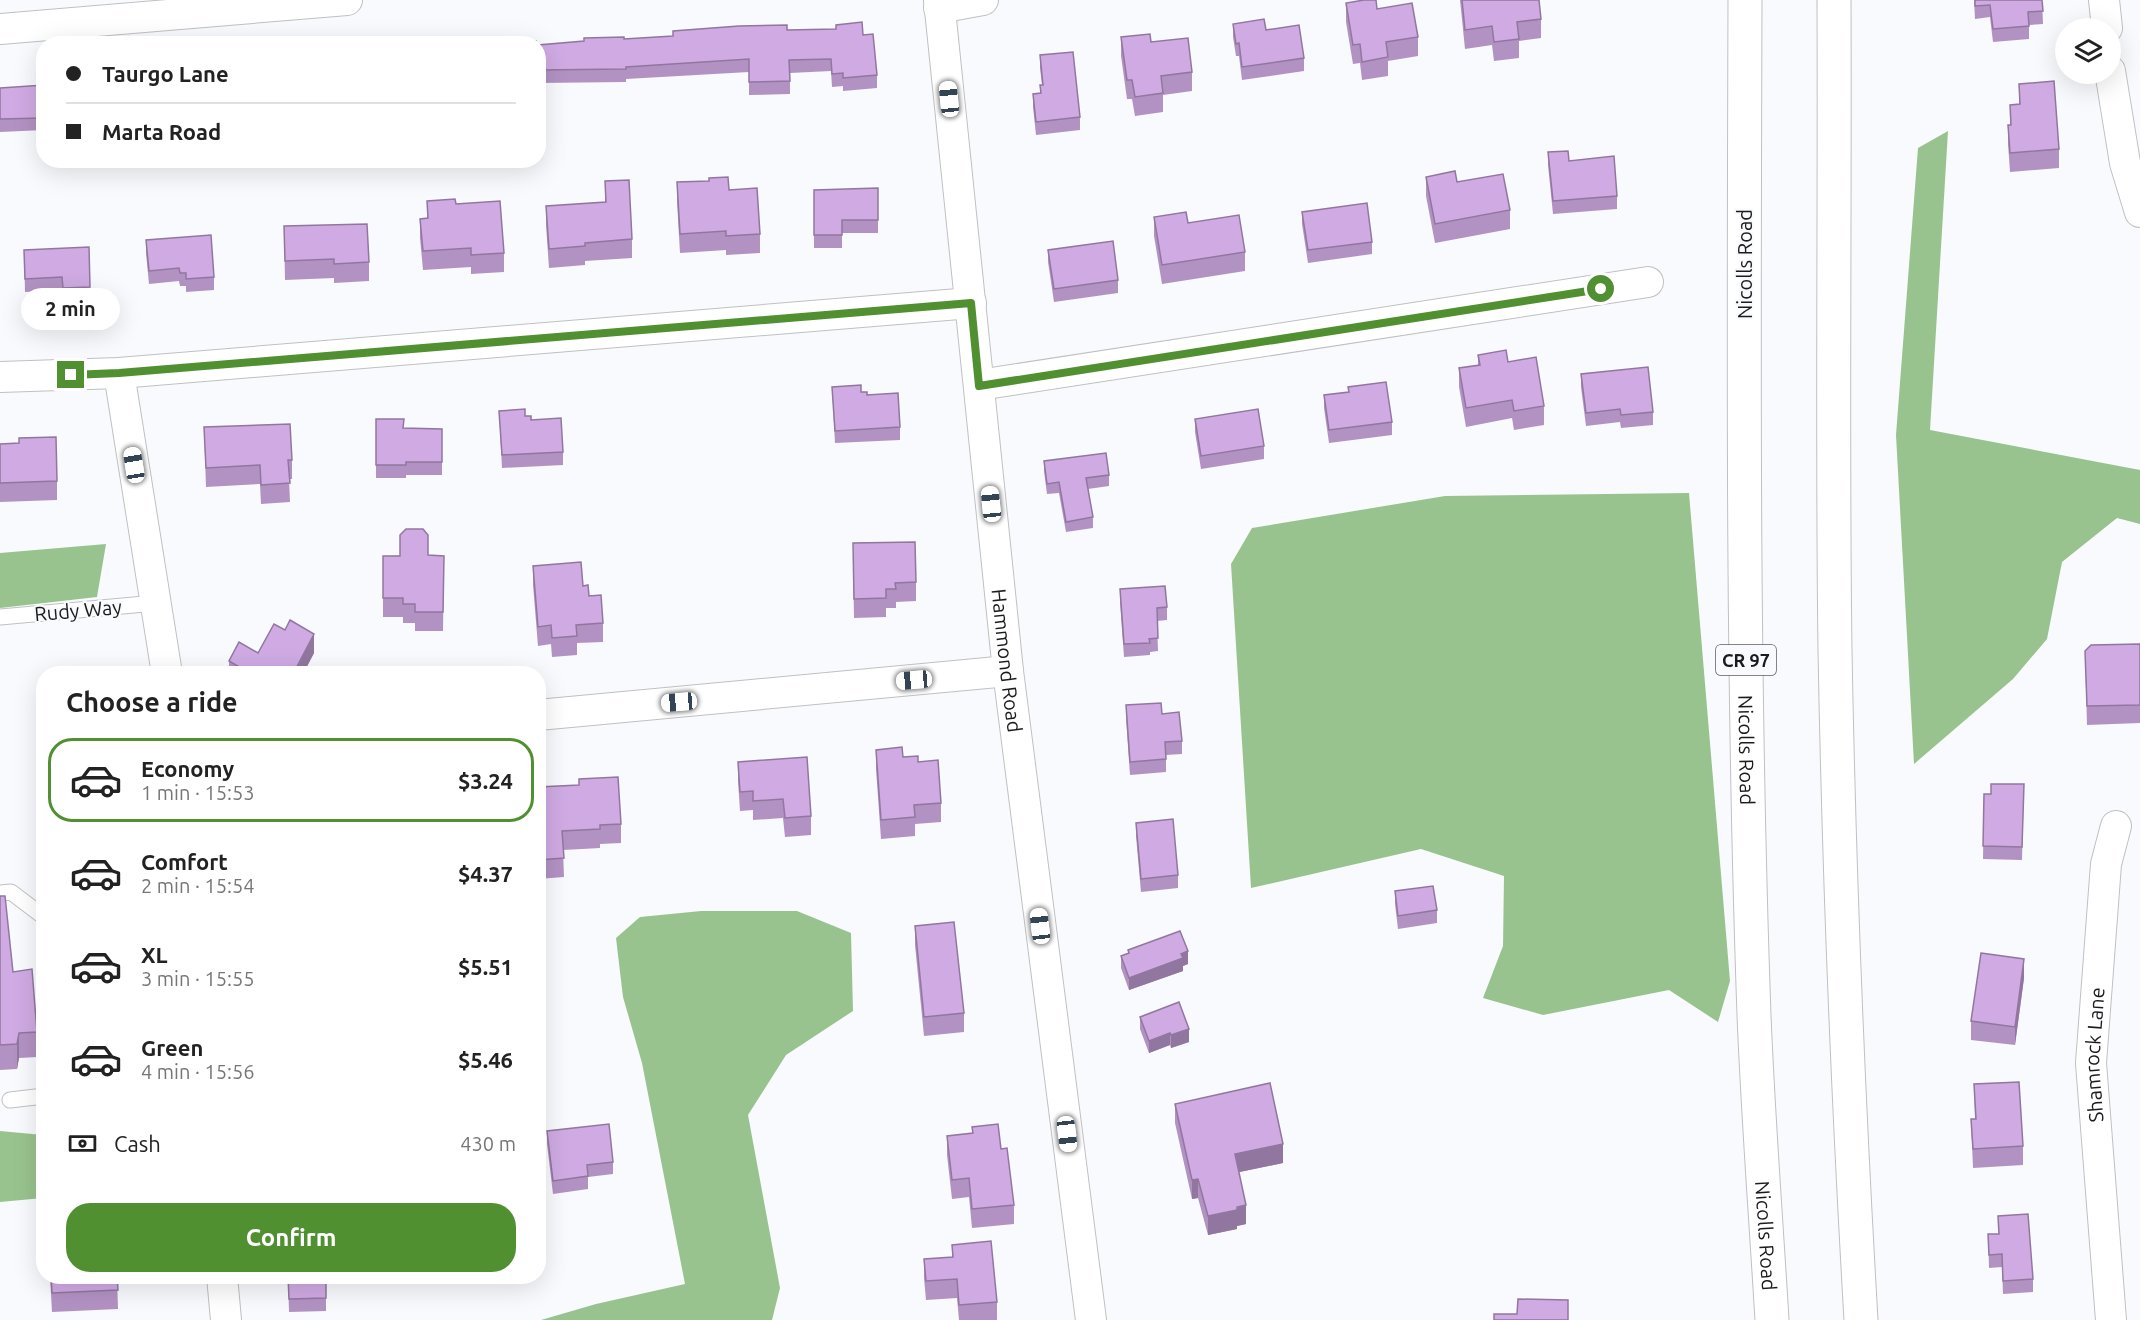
<!DOCTYPE html>
<meta charset="utf-8">
<style>
:root{--surface:#fff;--page:#f2f2f2;--text:#222;--muted:#767676;--line:#e0e0e0;--accent:#519031}
body{margin:0;font-family:Ubuntu,sans-serif;background:var(--page);color:var(--text);height:100vh;display:flex;flex-direction:column;font-size:22px;white-space:nowrap}
*{box-sizing:border-box;margin:0}
p{font-size:20px;color:var(--muted)}
.icon{flex:none;width:33px;height:33px;fill:none;stroke:currentColor;stroke-width:2;stroke-linecap:round;stroke-linejoin:round}
.map{position:relative;flex:1;overflow:hidden}
.sheet{position:absolute;left:36px;top:666px;width:510px;height:618px;display:flex;flex-direction:column;background:var(--surface);border-radius:24px;box-shadow:0 6px 24px #0002}
.sheet>*{flex:none}
.top-card{position:absolute;left:36px;top:36px;width:510px;height:132px;border-radius:24px;box-shadow:0 6px 24px #0002;display:grid;align-content:center;height:132px;padding:0 30px;background:var(--surface)}
.controls{position:absolute;left:2055px;top:18px;display:grid;gap:12px}
.controls a{display:grid;place-items:center;width:66px;height:66px;border-radius:50%;background:var(--surface);box-shadow:0 6px 24px #0002;font-size:30px}
.end{position:absolute;width:27px;height:27px;margin:-14px;border:8px solid #519031;background:#fff;box-shadow:0 0 0 3px #fff}
.from{border-radius:50%}
.bubble{position:absolute;height:42px;border-radius:21px;background:var(--surface);box-shadow:0 6px 24px #0002;font-size:20px;font-weight:700;line-height:42px;text-align:center}
.car{position:absolute;width:18px;height:36px;margin:-18px -9px;border-radius:8px;box-shadow:0 0 4px 2px #0007;background:linear-gradient(#fff 24%,#345 0 40%,#fff 0 76%,#345 0 86%,#fff 0)}
.top-card b{display:flex;align-items:center;gap:21px;height:57px;font-size:22px}
.top-card b+b{border-top:2px solid var(--line)}
.top-card i{width:15px;height:15px;background:var(--text)}
ul{padding:0;list-style:none}
li{display:flex;align-items:center;gap:18px;height:84px;margin:0 12px 9px;padding:0 18px;border:3px solid transparent;border-radius:24px}
li div{flex:1}
li b{display:block;font-size:22px}
li em{font-style:normal;font-weight:700}
li.current{border-color:var(--accent)}
li>.icon{width:54px;height:54px;stroke-width:1.5}
h2{padding:0 30px;font-size:27px;line-height:72px}
.pay{display:flex;align-items:center;gap:15px;height:66px;padding:0 30px;font-size:22px}
.pay p{margin-inline-start:auto}
.primary-button{display:flex;gap:12px;margin-top:auto;padding:12px 30px}
.primary-button a{flex:1;height:69px;border-radius:24px;background:var(--accent);color:#fff;font-size:24px;font-weight:700;line-height:69px;text-align:center}
.map>svg:first-child{display:block}
.forest{fill:#99c38e}
.lines{fill:none;stroke-linecap:round;stroke-linejoin:round}
.lane-casing{stroke:#bfc0c2;stroke-width:17}
.street-casing{stroke:#bfc0c2;stroke-width:32}
.highway-casing{stroke:#bfc0c2;stroke-width:35}
.lane{stroke:#fff;stroke-width:15}
.street{stroke:#fff;stroke-width:30}
.highway{stroke:#fff;stroke-width:33}
.wall{fill:#b292c3}
.shaded-wall{fill:#91779f}
.building{fill:#cfaae3;stroke:#91779f;stroke-width:1.5}
.route{stroke:#519031;stroke-width:8}
.labels{text-anchor:middle;dominant-baseline:central;stroke-width:4.5;stroke-linejoin:round;paint-order:stroke}
.shield{fill:#f9fafd;stroke:#5e5e60;stroke-width:1.5}
.shield-label{font-size:18px;font-weight:bold;fill:#1b1b1d}
.street-label{font-size:20px;fill:#1b1b1d;stroke:#f9fafd}
</style>
<div class="map">
<svg width="2140" height="1320" viewBox="0 0 2140 1320">
<rect width="100%" height="100%" fill="#f9fafd"/>
<g class="forest">
<path d="M1948,131L1930,430L2140,470V524L2117,518L2062,562L2047,639L2013,679L1914,764L1896,435L1918,148Z"/>
<path d="M1689,493L1730,981L1718,1022L1669,990L1543,1015L1483,998L1503,946L1504,876L1421,849L1251,888L1231,564L1252,528L1445,496Z"/>
<path d="M106,544L97,597L0,608V553Z"/>
<path d="M701,911H797L851,933L853,1011L786,1055L748,1115L780,1288L772,1320H541L596,1304L685,1284L642,1063L623,997L616,938L640,917Z"/>
<path d="M0,1131L43,1135V1198L0,1202Z"/>
</g>
<g class="lines">
<g class="lane-casing">
<g id="lane">
<path d="M0,617L156,603"/>
<path d="M0,893L11,892L44,917"/>
<path d="M10,1100L44,1096"/>
</g>
</g>
<g class="street-casing">
<g id="street">
<path id="s1" d="M939,0L1008,671L1091,1320"/>
<path d="M2104,0L2107,28"/>
<path d="M939,8L983,0"/>
<path d="M0,29L347,0"/>
<path d="M2110,71L2125,163L2140,212"/>
<path d="M119,373L167,674"/>
<path d="M0,377L119,373L971,303"/>
<path d="M979,385L1648,282"/>
<path d="M538,715L1008,671"/>
<path d="M222,1276L226,1320"/>
<path id="s2" d="M2111,1320L2091,1063L2106,864L2116,826"/>
</g>
</g>
<g class="highway-casing">
<g id="highway">
<path id="s3" d="M1745,0C1744,338 1742,677 1754,1015C1758,1117 1766,1219 1772,1320"/>
<path d="M1834,0C1835,217 1832,434 1835,650C1839,874 1848,1097 1861,1320"/>
</g>
</g>
<use href="#lane" class="lane"/>
<use href="#street" class="street"/>
<use href="#highway" class="highway"/>
</g>
<g class="wall">
<path d="M1460,0H1539L1541,19V38L1519,41V58L1494,61L1492,45L1465,49Z"/>
<path d="M1974,0H2042L2043,24L2029,25V39L1993,42L1990,17L1975,19Z"/>
<path d="M1346,3L1377,9L1418,37V56L1388,61V76L1362,80L1360,63L1353,64L1346,22Z"/>
<path d="M1233,24L1266,30L1304,58V71L1242,80L1239,56H1236L1233,37Z"/>
<path d="M787,30L863,35L877,75V88L843,91V86L832,87L831,71L790,73V94L749,95V72L626,79V82L538,83V45Z"/>
<path d="M1121,37L1151,42L1192,72V91L1163,95V112L1135,116L1132,99H1127L1121,56Z"/>
<path d="M1040,55L1080,117V130L1036,135L1033,107V94L1040,93V85H1042L1040,68Z"/>
<path d="M2019,84L2059,149V168L2010,172L2008,144V125H2010V105L2019,104Z"/>
<path d="M44,85V130L0,132V88Z"/>
<path d="M1548,152L1569,161L1617,196V209L1553,214L1548,165Z"/>
<path d="M1426,177L1457,182L1510,210V229L1435,243L1426,196Z"/>
<path d="M605,181L632,239V258L585,261V265L549,268L546,225V206L605,202Z"/>
<path d="M677,182L729,190L760,234V253L726,255V250L680,253L677,201Z"/>
<path d="M878,188V233H842V248H814V190Z"/>
<path d="M427,201L456,204L504,253V272L471,274V267L423,270L420,238V219H427Z"/>
<path d="M1302,212L1372,242V254L1308,263L1302,224Z"/>
<path d="M1154,217L1188,223L1245,252V271L1162,284L1154,236Z"/>
<path d="M284,226L369,262V281L334,283V278L285,280Z"/>
<path d="M146,240L214,277V290L186,292V286H180L179,281L149,284L146,253Z"/>
<path d="M24,250L90,287V300L63,301L62,290L25,292Z"/>
<path d="M1048,250L1118,280V293L1054,302L1048,262Z"/>
<path d="M1478,355L1508,362L1544,406V425L1514,430L1512,418L1466,427L1459,387V368L1478,365Z"/>
<path d="M1581,374L1653,412V425L1621,428L1620,422L1586,426L1581,387Z"/>
<path d="M832,387L861,392L867,395L900,427V440L835,443Z"/>
<path d="M1348,387L1392,422V435L1329,443L1324,408V395L1348,392Z"/>
<path d="M499,411L525,416L531,420L563,452V465L502,468Z"/>
<path d="M376,419L404,428L442,429V475H406V478H376Z"/>
<path d="M1195,419L1264,446V459L1201,469L1195,432Z"/>
<path d="M204,427L292,460V479H289L290,502L261,504L260,484L206,487Z"/>
<path d="M19,443L57,481V500L0,502V444Z"/>
<path d="M1044,461L1109,475V486L1088,489L1093,517V528L1066,532L1059,493L1047,494L1044,471Z"/>
<path d="M428,555L444,556L443,631H415V623H403V617H383V556Z"/>
<path d="M853,562L916,582V601L896,602V608H886V617L854,618Z"/>
<path d="M533,566L583,586L603,623V642L577,643V655L552,657L551,644L538,646L533,585Z"/>
<path d="M1120,589L1167,607V620L1157,621L1158,651L1150,652V655L1124,657L1120,602Z"/>
<path d="M285,630L314,653L303,674H229V661L258,653Z"/>
<path d="M2140,644V723L2087,725L2085,651Z"/>
<path d="M1126,705L1162,714L1182,741V754L1166,755V772L1130,775L1126,718Z"/>
<path d="M876,750L918,762L941,803V822L915,824V836L881,839L876,769Z"/>
<path d="M738,762L811,816V835L785,837L783,818L753,820V810L740,811L738,781Z"/>
<path d="M2024,784L2022,860L1983,859L1984,794H1991Z"/>
<path d="M538,787L621,824V843L600,844V848L563,850L564,877L538,879Z"/>
<path d="M1136,823L1178,875V888L1141,892L1136,836Z"/>
<path d="M538,882L542,919V932H538Z"/>
<path d="M1395,891L1437,910V923L1398,929L1395,904Z"/>
<path d="M0,896L13,972L37,1032V1057L19,1058L17,1069L0,1070Z"/>
<path d="M915,926L964,1013V1032L924,1036L915,945Z"/>
<path d="M1128,950L1188,964L1183,966V971L1129,990L1121,968V956L1128,953Z"/>
<path d="M2024,978L2015,1045L1971,1040V1021Z"/>
<path d="M1140,1017L1189,1042L1171,1048L1170,1045L1149,1053L1140,1029Z"/>
<path d="M1974,1084L2023,1146V1165L1973,1168L1971,1119H1975Z"/>
<path d="M1175,1104L1283,1163L1239,1172L1246,1224L1237,1226V1229L1208,1235L1198,1198L1192,1199L1175,1123Z"/>
<path d="M972,1127L1001,1149L1014,1205V1224L972,1228L969,1197L952,1199L947,1155V1136L972,1133Z"/>
<path d="M547,1131L613,1162V1174L588,1177V1189L553,1194L547,1144Z"/>
<path d="M1998,1216L2033,1279V1292L2003,1294L2002,1267L1989,1268L1988,1234H1999Z"/>
<path d="M952,1245L997,1302V1320H959L957,1298L926,1300L924,1278V1259L952,1257Z"/>
<path d="M50,1276H117L118,1309L52,1312Z"/>
<path d="M288,1276H326V1311L289,1312Z"/>
</g>
<g class="shaded-wall">
<path d="M314,634V653L303,674H293Z"/>
<path d="M1188,951V964L1183,966V971L1129,990V978Z"/>
<path d="M2024,959V978L2015,1045V1027Z"/>
<path d="M1189,1029V1042L1171,1048V1035Z"/>
<path d="M19,1033V1058L17,1069V1044Z"/>
<path d="M1170,1033V1045L1149,1053V1041Z"/>
<path d="M1283,1144V1163L1235,1173V1154Z"/>
<path d="M1198,1179V1198L1192,1199V1180Z"/>
<path d="M1246,1205V1224L1237,1226V1229L1208,1235V1216Z"/>
</g>
<g class="building">
<path d="M1364,0H1376L1377,9L1412,3L1418,37L1386,42L1388,57L1362,62L1360,44L1353,45L1346,3Z"/>
<path d="M1462,0H1539L1541,19L1517,22L1519,39L1494,42L1492,26L1465,30Z"/>
<path d="M1975,0H2042L2043,11L2028,12L2029,26L1993,29L1990,5L1975,6Z"/>
<path d="M1264,19L1266,30L1299,25L1304,58L1242,67L1239,43L1236,44L1233,24Z"/>
<path d="M862,22L863,35L873,34L877,75L843,78V73L832,74L831,59L789,60L790,81L749,82V59L626,67V69L538,70V45L584,41V38L624,37V39L673,36V31L739,26L787,25V30L836,29V25Z"/>
<path d="M1150,34L1151,42L1188,38L1192,72L1161,76L1163,93L1135,97L1132,80H1127L1121,37Z"/>
<path d="M536,41V44L498,43Z"/>
<path d="M1073,52L1080,117L1036,122L1033,94L1041,93L1040,85H1043L1040,55Z"/>
<path d="M2054,81L2059,149L2010,153L2008,125H2011L2010,105L2020,104L2019,84Z"/>
<path d="M44,85V118L0,119V88Z"/>
<path d="M1568,151L1569,161L1614,156L1617,196L1553,201L1548,152Z"/>
<path d="M1455,171L1457,182L1503,174L1510,210L1435,224L1426,177Z"/>
<path d="M728,177L729,190L757,188L760,234L726,236V231L680,234L677,182L709,181V178Z"/>
<path d="M629,180L632,239L585,243V246L549,249L546,206L606,202L605,181Z"/>
<path d="M878,188V220H842V235H814V190Z"/>
<path d="M455,199L456,204L500,201L504,253L471,255V248L423,251L420,219L428,218L427,201Z"/>
<path d="M1367,203L1372,242L1308,250L1302,212Z"/>
<path d="M1186,212L1188,223L1239,215L1245,252L1162,265L1154,217Z"/>
<path d="M367,224L369,262L334,264V259L285,261L284,226Z"/>
<path d="M211,235L214,277L186,279V273H180L179,268L149,271L146,240Z"/>
<path d="M1113,241L1118,280L1054,289L1048,250Z"/>
<path d="M89,247L90,287L63,288L62,277L25,279L24,250Z"/>
<path d="M1506,350L1508,362L1536,357L1544,406L1514,411L1512,400L1466,408L1459,368L1480,365L1478,355Z"/>
<path d="M1648,367L1653,412L1621,415L1620,409L1586,413L1581,374Z"/>
<path d="M1386,382L1392,422L1329,430L1324,395L1349,392L1348,387Z"/>
<path d="M861,385V392H867V395L898,393L900,427L835,431L832,387Z"/>
<path d="M525,409V416H531V420L561,418L563,452L502,455L499,411Z"/>
<path d="M1258,409L1264,446L1201,456L1195,419Z"/>
<path d="M376,419H404L403,428L442,429V462H406V465H376Z"/>
<path d="M290,424L292,460H288L290,483L261,485L260,465L206,468L204,427Z"/>
<path d="M56,437L57,481L0,483V444L19,443V438Z"/>
<path d="M1106,453L1109,475L1086,478L1093,517L1066,522L1059,482L1047,484L1044,461Z"/>
<path d="M406,529H423L428,535V555L444,556L443,612H415V604H403V598H383V556H400V535Z"/>
<path d="M915,542L916,582L895,583L896,589H886V598L854,599L853,543Z"/>
<path d="M581,562L583,586L588,585L589,596L601,595L603,623L576,625L577,636L552,638L551,625L538,627L533,566Z"/>
<path d="M1165,586L1167,607L1157,608L1158,638L1149,639L1150,643L1124,644L1120,589Z"/>
<path d="M290,620L314,634L293,674H247L248,672L229,661L239,642L258,653L274,624L285,630Z"/>
<path d="M2140,644V705L2087,706L2085,651L2091,645Z"/>
<path d="M1161,703L1162,714L1179,712L1182,741L1165,742L1166,759L1130,762L1126,705Z"/>
<path d="M902,747L903,757L918,756V762L938,760L941,803L914,805L915,817L881,820L876,750Z"/>
<path d="M807,757L811,816L785,818L783,799L753,801V791L740,792L738,762Z"/>
<path d="M618,777L621,824L600,825V829L562,831L564,858L538,860V787L579,785V779Z"/>
<path d="M1991,784H2024L2022,847L1983,846L1984,794H1991Z"/>
<path d="M1173,819L1178,875L1141,879L1136,823Z"/>
<path d="M538,882H541L542,919H538Z"/>
<path d="M1433,886L1437,910L1398,916L1395,891Z"/>
<path d="M0,896H5L13,972L32,969L37,1032L19,1033L17,1044L0,1045Z"/>
<path d="M954,922L964,1013L924,1017L915,926Z"/>
<path d="M1180,931L1188,951L1181,954L1183,958L1129,978L1121,956L1129,953L1128,950Z"/>
<path d="M1981,953L2024,959L2015,1027L1971,1021Z"/>
<path d="M1179,1002L1189,1029L1171,1035L1170,1033L1149,1041L1140,1017Z"/>
<path d="M2019,1082L2023,1146L1973,1149L1971,1119H1976L1974,1084Z"/>
<path d="M1270,1083L1283,1144L1235,1154L1246,1205L1237,1207V1210L1208,1216L1198,1179L1192,1180L1175,1104Z"/>
<path d="M609,1124L613,1162L587,1165L588,1176L553,1181L547,1131Z"/>
<path d="M998,1124L1001,1149L1007,1148L1014,1205L972,1209L969,1178L952,1180L947,1136L973,1133L972,1127Z"/>
<path d="M2028,1214L2033,1279L2003,1281L2002,1254L1989,1255L1988,1234H1999L1998,1216Z"/>
<path d="M991,1241L997,1302L959,1305L957,1279L926,1281L924,1259L953,1257L952,1245Z"/>
<path d="M51,1276H117L118,1290L52,1293Z"/>
<path d="M288,1276H326V1298L289,1299Z"/>
<path d="M1518,1299L1568,1300V1320H1494V1314H1517Z"/>
</g>
<g class="lines">
<path class="route" d="M71,375L119,373L971,303L979,386L1601,289"/>
</g>
<g class="labels">
<rect class="shield" x="1716" y="645" width="60" height="30" rx="4.5"/>
<g class="shield-label">
<text x="1746" y="660">CR 97</text>
</g>
<g class="street-label">
<text transform="translate(1744 264) rotate(-90)">Nicolls Road</text>
<text transform="translate(78 610) rotate(-5)">Rudy Way</text>
<text stroke="none"><textPath href="#s1" startOffset="664">Hammond Road</textPath></text>
<text stroke="none"><textPath href="#s3" startOffset="750">Nicolls Road</textPath></text>
<text stroke="none"><textPath href="#s2" startOffset="266">Shamrock Lane</textPath></text>
<text stroke="none"><textPath href="#s3" startOffset="1236">Nicolls Road</textPath></text>
</g>
</g>
</svg>
<div class="controls">
<a><svg class="icon" aria-label="layers" viewBox="0 0 24 24"><path d="M12 4l9 5-9 5-9-5zM3 14l9 5 9-5"/></svg></a>
</div>
<i class="end from" style="left:1601px;top:289px"></i>
<i class="end" style="left:71px;top:375px"></i>
<div class="bubble" style="left:21px;top:288px;width:99px">2 min</div>
<i class="car" style="left:949px;top:99px;rotate:354deg"></i>
<i class="car" style="left:134px;top:465px;rotate:351deg"></i>
<i class="car" style="left:991px;top:504px;rotate:354deg"></i>
<i class="car" style="left:914px;top:680px;rotate:265deg"></i>
<i class="car" style="left:679px;top:702px;rotate:265deg"></i>
<i class="car" style="left:1040px;top:926px;rotate:353deg"></i>
<i class="car" style="left:1067px;top:1134px;rotate:173deg"></i>
<div class="top-card">
<b><i class="from"></i>Taurgo Lane</b>
<b><i></i>Marta Road</b>
</div>
<section class="sheet">
<h2>Choose a ride</h2>
<ul>
<li class="current"><svg class="icon" aria-label="car" viewBox="0 0 24 24"><path d="M5 17H2v-5l4-1 3-4h7l3 4 3 1v5h-3M9 17h6M6 11h13"/><circle cx="7" cy="17" r="2"/><circle cx="17" cy="17" r="2"/></svg><div><b>Economy</b><p>1 min · 15:53</p></div><em>$3.24</em></li>
<li><svg class="icon" aria-label="car" viewBox="0 0 24 24"><path d="M5 17H2v-5l4-1 3-4h7l3 4 3 1v5h-3M9 17h6M6 11h13"/><circle cx="7" cy="17" r="2"/><circle cx="17" cy="17" r="2"/></svg><div><b>Comfort</b><p>2 min · 15:54</p></div><em>$4.37</em></li>
<li><svg class="icon" aria-label="car" viewBox="0 0 24 24"><path d="M5 17H2v-5l4-1 3-4h7l3 4 3 1v5h-3M9 17h6M6 11h13"/><circle cx="7" cy="17" r="2"/><circle cx="17" cy="17" r="2"/></svg><div><b>XL</b><p>3 min · 15:55</p></div><em>$5.51</em></li>
<li><svg class="icon" aria-label="car" viewBox="0 0 24 24"><path d="M5 17H2v-5l4-1 3-4h7l3 4 3 1v5h-3M9 17h6M6 11h13"/><circle cx="7" cy="17" r="2"/><circle cx="17" cy="17" r="2"/></svg><div><b>Green</b><p>4 min · 15:56</p></div><em>$5.46</em></li>
</ul>
<div class="pay"><svg class="icon" aria-label="cash" viewBox="0 0 24 24"><path d="M3 7h18v10H3z"/><circle cx="12" cy="12" r="2"/></svg>Cash<p>430 m</p></div>
<div class="primary-button"><a>Confirm</a></div>
</section>
</div>
